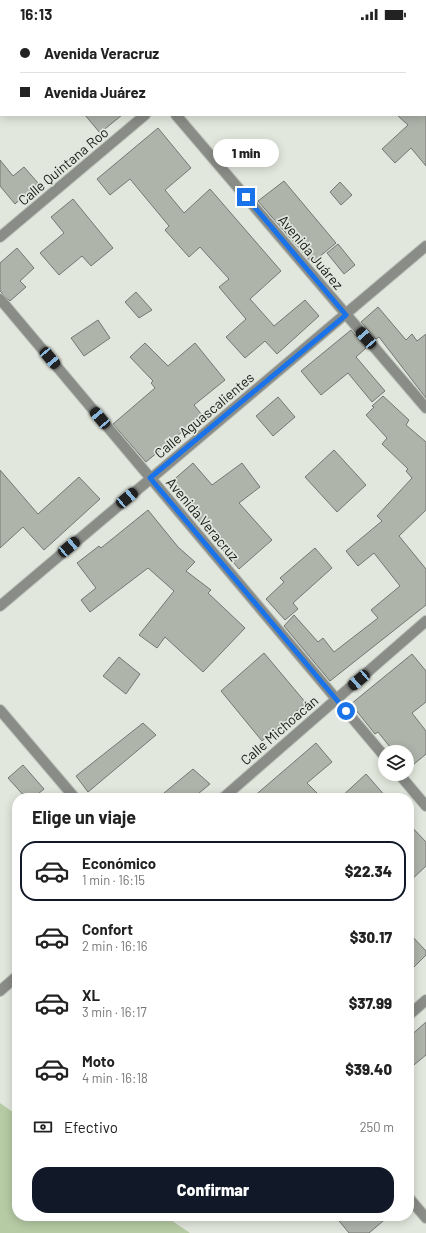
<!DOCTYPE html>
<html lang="es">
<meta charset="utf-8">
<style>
:root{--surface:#fff;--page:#f6f6f6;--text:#222;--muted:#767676;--line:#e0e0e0;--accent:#111827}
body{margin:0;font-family:Barlow,sans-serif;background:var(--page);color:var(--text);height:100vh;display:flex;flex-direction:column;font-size:15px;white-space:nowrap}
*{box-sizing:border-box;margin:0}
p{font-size:13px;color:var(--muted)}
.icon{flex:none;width:22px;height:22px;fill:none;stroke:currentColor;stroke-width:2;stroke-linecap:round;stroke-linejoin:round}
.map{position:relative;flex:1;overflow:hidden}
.details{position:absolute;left:12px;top:765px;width:402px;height:428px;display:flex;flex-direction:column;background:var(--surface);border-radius:16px;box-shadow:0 2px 10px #0003}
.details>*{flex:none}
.hud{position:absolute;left:0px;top:0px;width:426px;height:88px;box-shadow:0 2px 10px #0003;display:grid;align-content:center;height:88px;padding:0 20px;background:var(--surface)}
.fabs{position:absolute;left:378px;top:717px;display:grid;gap:8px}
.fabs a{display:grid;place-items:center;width:36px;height:36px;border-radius:50%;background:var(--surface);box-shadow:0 2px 10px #0003;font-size:20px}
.end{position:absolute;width:18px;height:18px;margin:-9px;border:5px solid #1a73e8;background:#fff;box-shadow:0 0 0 2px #fff}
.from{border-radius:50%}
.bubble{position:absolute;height:28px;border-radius:14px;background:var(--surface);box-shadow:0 2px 10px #0003;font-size:13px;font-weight:800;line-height:28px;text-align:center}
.car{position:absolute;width:12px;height:24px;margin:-12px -6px;border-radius:5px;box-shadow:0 0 3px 1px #0007;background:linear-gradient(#222 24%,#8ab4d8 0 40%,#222 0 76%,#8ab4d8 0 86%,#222 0)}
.hud b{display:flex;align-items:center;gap:14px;height:38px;font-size:15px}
.hud b+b{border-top:1px solid var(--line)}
.hud i{width:10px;height:10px;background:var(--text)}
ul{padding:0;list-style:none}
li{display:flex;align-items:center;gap:12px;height:60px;margin:0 8px 6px;padding:0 12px;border:2px solid transparent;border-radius:16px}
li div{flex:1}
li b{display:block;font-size:15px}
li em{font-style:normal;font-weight:800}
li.selected{border-color:var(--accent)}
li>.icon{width:36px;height:36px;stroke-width:1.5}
h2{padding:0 20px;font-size:18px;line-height:48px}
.pay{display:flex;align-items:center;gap:10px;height:44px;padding:0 20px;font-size:15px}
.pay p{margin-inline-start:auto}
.cta{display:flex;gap:8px;margin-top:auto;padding:8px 20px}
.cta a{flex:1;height:46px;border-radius:16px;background:var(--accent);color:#fff;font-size:16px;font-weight:800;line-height:46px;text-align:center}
.status{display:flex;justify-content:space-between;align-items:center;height:28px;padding:0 20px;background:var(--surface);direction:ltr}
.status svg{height:11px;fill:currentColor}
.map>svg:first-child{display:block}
.green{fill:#b6caa4}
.building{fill:#afb4ab;stroke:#747870}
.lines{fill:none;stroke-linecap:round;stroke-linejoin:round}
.street-casing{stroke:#bdc2b9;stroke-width:12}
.street{stroke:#8a8c88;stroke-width:10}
.route{stroke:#1a73e8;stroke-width:5}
.labels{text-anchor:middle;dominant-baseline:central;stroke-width:3.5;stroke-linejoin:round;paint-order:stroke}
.street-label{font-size:14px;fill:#161814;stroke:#e2e7dd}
</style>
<div class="status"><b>16:13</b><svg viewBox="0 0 49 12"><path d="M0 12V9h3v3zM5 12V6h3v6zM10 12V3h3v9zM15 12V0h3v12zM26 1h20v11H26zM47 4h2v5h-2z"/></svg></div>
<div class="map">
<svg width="426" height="1205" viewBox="0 0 426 1205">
<rect width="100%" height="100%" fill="#e2e7dd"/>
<path class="green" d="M0,1075L17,1087V1188H165L190,1205H0Z"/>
<g class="building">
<path d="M85,87H122L100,105Z"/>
<path d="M397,87H426V138L411,120L395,135L382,121L408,97Z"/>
<path d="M158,100L191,140L165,162L184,185L210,161L281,243L250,271L274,298L305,272L319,288L277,326L265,313L245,330L226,309L246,291L219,259L229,251L200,219L189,229L165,202L169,198L130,151L110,167L97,151Z"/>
<path d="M0,132L13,148L24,139L38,155L15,176L0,158Z"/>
<path d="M284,153L336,215L312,235L258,173Z"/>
<path d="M340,154L352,167L341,177L330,164Z"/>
<path d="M73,171L113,220L91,238L82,228L59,247L40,225L64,205L51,189Z"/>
<path d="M338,216L355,237L344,246L327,225Z"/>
<path d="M17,220L34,240L20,253L26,259L10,273L0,263V235Z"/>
<path d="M136,264L152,282L139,290L125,274Z"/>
<path d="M378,279L406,312L412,306L417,313L426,306V370L379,309L376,311L361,294Z"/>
<path d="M98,292L110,310L84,328L71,310Z"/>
<path d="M351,302L366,320L356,329L385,363L372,374L348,345L321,367L301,343Z"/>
<path d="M145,315L168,338L195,315L225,352L194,377L202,387L146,434L113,396L155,360L151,355L153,353L130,329Z"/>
<path d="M383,368L409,392L406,397L426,414V482L399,508L426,541V577L330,653L284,598L294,587L318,614L323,610L334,624L378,590L371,582L400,558L374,525L358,538L346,523L382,493L377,488L412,450L406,443L408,441L382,416L387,410L366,387L374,379L372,378Z"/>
<path d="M278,369L295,389L273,408L256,388Z"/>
<path d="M334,422L366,457L337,484L305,449Z"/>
<path d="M193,435L212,457L242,435L260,459L239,475L272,512L239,541L187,479L190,477L170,455Z"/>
<path d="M0,442L38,486L79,449L100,471L44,522L23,499L0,520Z"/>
<path d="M148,482L178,519L195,534L186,543L211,562L208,565L245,600L203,644L165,609L157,620L139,607L174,563L148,540L90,584L81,572L96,560L77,535L99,518L101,520Z"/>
<path d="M315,520L332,540L293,575L298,581L285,592L266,571L284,554L280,550Z"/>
<path d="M264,625L306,675L262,713L221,663Z"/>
<path d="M412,626L426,643V674L412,685L426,703V726L407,742V724H394L378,704L375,706L351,676Z"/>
<path d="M119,629L140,646L126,666L103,648Z"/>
<path d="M143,695L156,707L88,764L76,748Z"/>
<path d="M316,715L332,734L307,755L322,770H252Z"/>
<path d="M23,737L44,761L33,770H26L8,750Z"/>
<path d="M193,741L210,756L193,770H158Z"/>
<path d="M366,746L387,770H340Z"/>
<path d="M409,796L426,814V838L409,854Z"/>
<path d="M409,905L426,923V927L409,944Z"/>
<path d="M426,994V1027L409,1041V1009Z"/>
<path d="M335,1188H389L369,1205H349Z"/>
</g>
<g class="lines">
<g class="street-casing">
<g id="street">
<path d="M101,0L102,1"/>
<path d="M246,1L247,0"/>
<path d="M176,87L426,380"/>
<path d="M0,209L145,87"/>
<path d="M0,271L385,729"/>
<path d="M0,578L426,218"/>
<path d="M0,682L75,770"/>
<path d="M399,746L426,778"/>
<path d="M223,770L426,593"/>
<path d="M0,963L17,948"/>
<path d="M409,987L426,972"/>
<path d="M409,1170L426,1190"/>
</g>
</g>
<use href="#street" class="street"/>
</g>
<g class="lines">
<path class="route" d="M246,169L346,287L150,450L346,683"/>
</g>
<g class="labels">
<g class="street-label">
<text transform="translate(63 138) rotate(-40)">Calle Quintana Roo</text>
<text transform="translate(311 224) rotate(50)">Avenida Juárez</text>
<text transform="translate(204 387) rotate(-40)">Calle Aguascalientes</text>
<text transform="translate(203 491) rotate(50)">Avenida Veracruz</text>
<text transform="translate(279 702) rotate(-41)">Calle Michoacán</text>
</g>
</g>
</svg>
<div class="fabs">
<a><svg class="icon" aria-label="layers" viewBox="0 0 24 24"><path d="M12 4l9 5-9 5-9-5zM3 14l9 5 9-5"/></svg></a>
</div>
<i class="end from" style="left:346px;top:683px"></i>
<i class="end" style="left:246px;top:169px"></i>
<div class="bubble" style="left:213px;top:111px;width:66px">1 min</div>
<i class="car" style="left:366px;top:310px;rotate:319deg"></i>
<i class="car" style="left:50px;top:330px;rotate:140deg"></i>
<i class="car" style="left:100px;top:390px;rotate:320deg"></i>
<i class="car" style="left:127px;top:470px;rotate:50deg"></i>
<i class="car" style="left:69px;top:519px;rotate:50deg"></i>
<i class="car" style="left:359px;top:652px;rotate:229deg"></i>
<div class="hud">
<b><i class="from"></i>Avenida Veracruz</b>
<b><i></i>Avenida Juárez</b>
</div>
<section class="details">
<h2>Elige un viaje</h2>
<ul>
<li class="selected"><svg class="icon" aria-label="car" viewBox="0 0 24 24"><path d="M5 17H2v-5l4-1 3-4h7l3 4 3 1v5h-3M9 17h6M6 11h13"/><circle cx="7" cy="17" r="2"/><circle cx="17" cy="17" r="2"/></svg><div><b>Económico</b><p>1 min · 16:15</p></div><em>$22.34</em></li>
<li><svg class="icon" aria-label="car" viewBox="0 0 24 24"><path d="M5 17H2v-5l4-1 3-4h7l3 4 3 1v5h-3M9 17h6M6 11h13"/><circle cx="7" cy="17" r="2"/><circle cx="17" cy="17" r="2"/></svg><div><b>Confort</b><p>2 min · 16:16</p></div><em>$30.17</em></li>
<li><svg class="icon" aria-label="car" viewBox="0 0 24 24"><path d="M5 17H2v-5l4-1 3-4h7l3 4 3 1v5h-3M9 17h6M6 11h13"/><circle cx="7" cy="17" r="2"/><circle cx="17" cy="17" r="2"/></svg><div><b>XL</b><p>3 min · 16:17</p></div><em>$37.99</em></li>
<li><svg class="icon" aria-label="car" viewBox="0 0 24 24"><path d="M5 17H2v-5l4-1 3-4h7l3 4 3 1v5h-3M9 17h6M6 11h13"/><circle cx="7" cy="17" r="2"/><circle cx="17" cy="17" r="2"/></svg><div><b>Moto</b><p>4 min · 16:18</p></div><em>$39.40</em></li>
</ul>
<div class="pay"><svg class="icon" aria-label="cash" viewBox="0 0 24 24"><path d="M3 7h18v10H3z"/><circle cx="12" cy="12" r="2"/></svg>Efectivo<p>250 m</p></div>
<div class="cta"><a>Confirmar</a></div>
</section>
</div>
